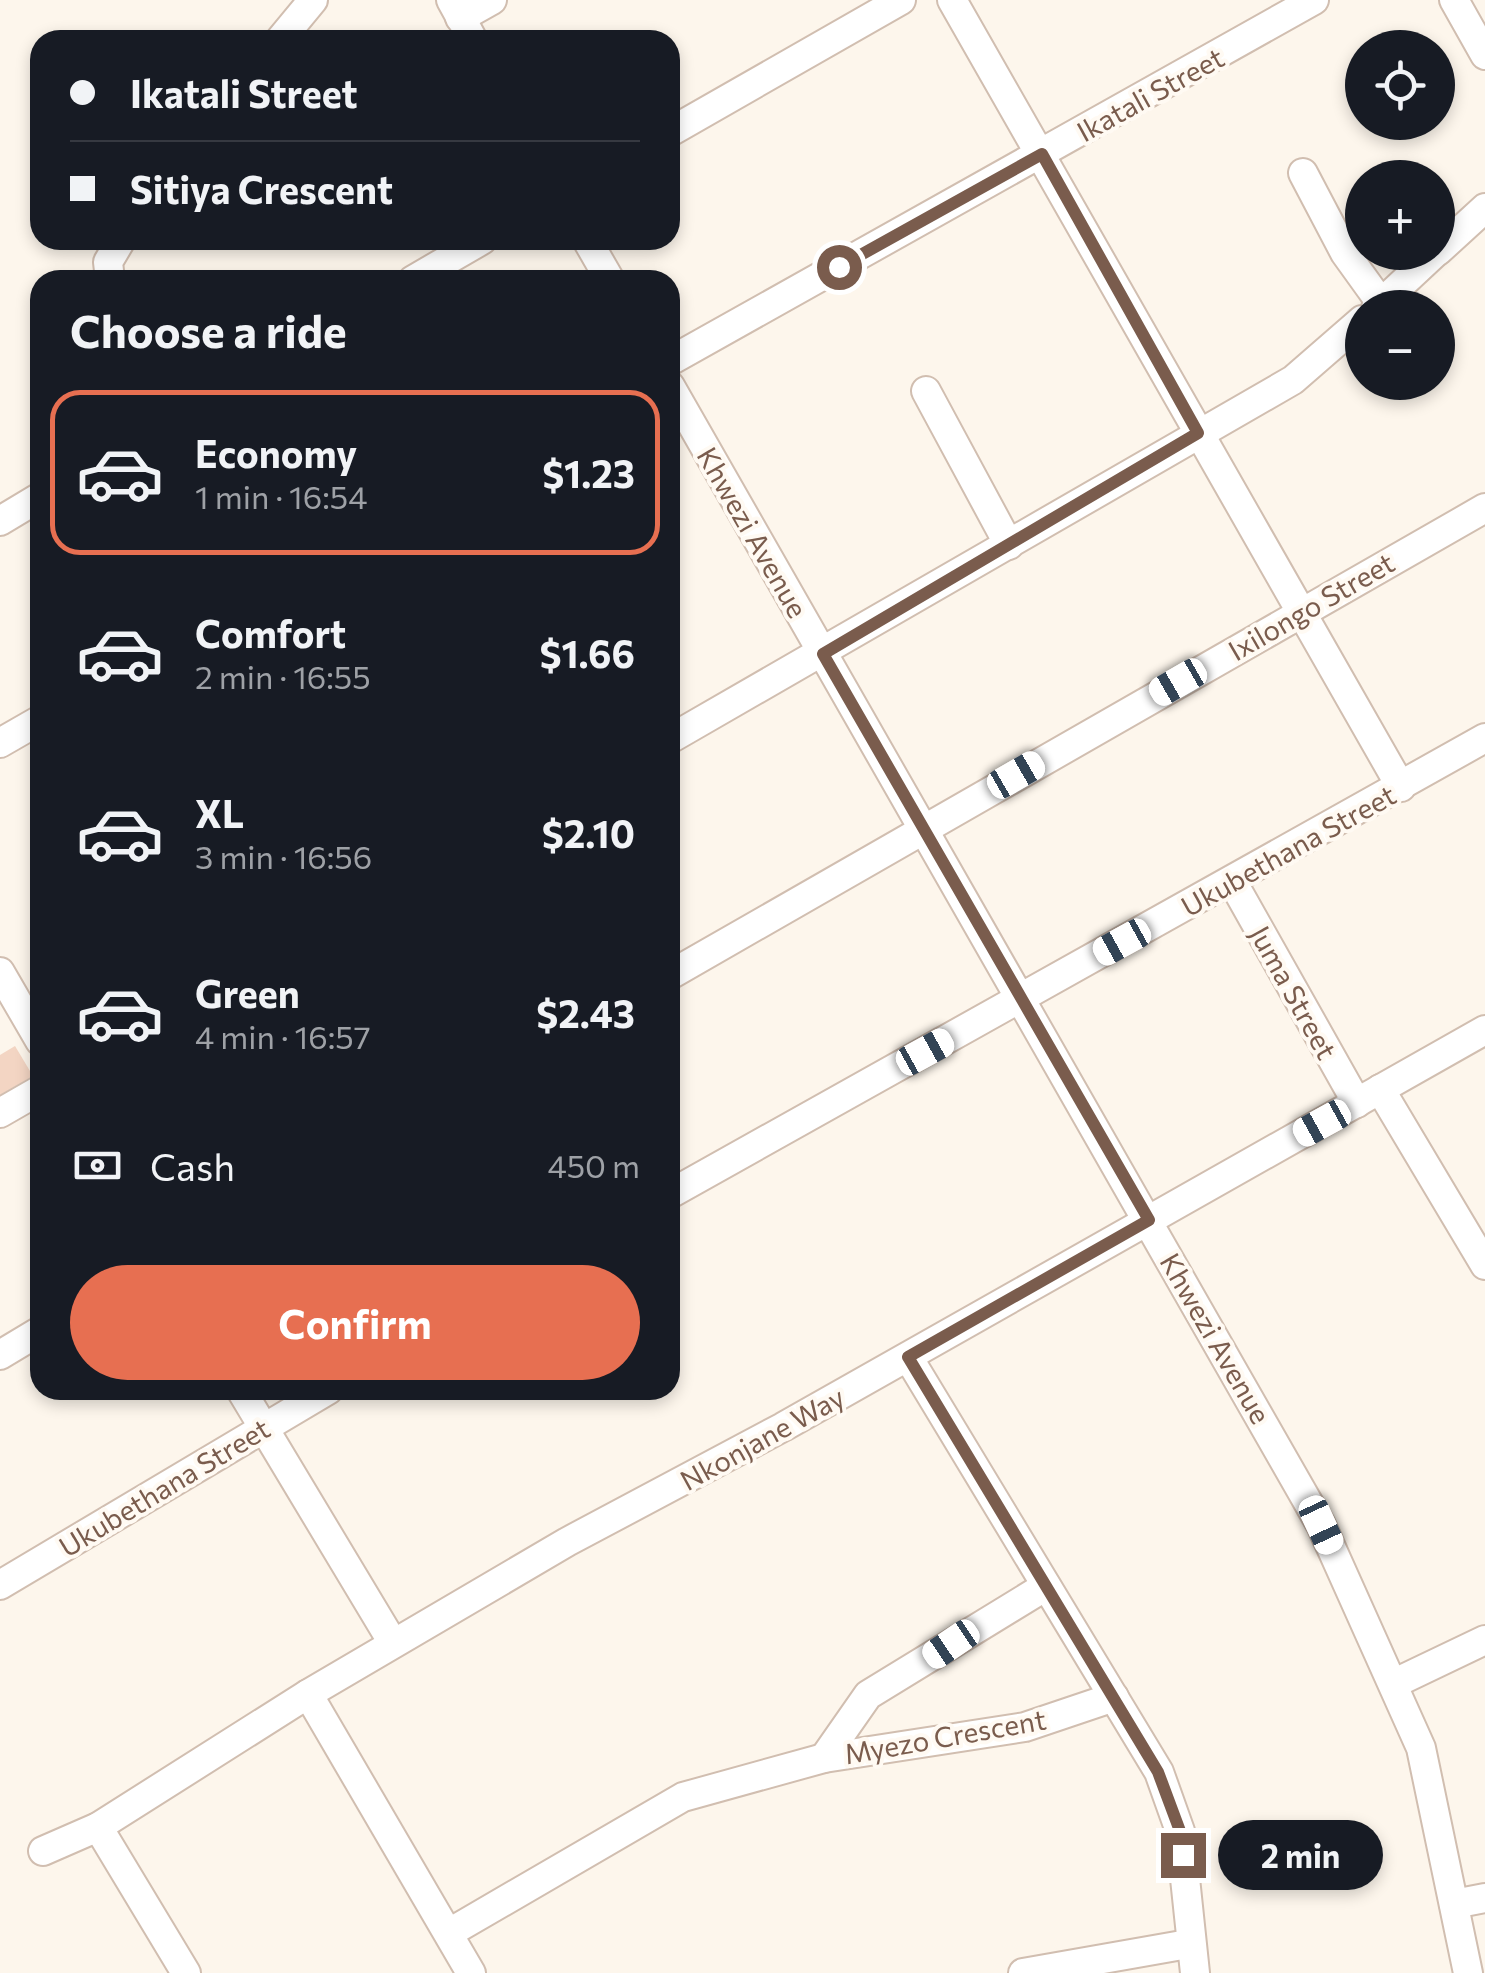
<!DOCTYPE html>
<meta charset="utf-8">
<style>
:root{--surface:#171b24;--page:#242831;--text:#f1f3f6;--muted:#9ea1a6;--line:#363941;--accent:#e76f51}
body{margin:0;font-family:Commissioner,sans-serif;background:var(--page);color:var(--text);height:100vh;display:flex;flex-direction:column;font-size:38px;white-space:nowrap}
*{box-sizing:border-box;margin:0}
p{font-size:32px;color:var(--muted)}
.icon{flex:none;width:55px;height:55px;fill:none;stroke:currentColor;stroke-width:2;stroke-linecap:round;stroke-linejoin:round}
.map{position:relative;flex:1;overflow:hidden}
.details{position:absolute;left:30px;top:270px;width:650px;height:1130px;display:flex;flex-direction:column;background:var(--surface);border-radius:30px;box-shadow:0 5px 15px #0003}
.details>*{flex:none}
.guide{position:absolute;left:30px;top:30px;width:650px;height:220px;border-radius:30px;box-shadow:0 5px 15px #0003;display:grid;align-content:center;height:220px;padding:0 40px;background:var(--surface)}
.controls{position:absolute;left:1345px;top:30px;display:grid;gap:20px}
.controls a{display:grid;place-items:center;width:110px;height:110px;border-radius:50%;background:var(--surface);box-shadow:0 5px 15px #0003;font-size:50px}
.end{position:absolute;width:45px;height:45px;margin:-22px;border:12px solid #7a5c4d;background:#fff;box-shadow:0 0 0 5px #fff}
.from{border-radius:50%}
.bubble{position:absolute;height:70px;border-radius:35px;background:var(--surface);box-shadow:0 5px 15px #0003;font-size:32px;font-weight:700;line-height:70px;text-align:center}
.car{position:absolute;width:30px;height:60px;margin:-30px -15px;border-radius:12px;box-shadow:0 0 8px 2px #0007;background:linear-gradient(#fff 24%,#345 0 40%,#fff 0 76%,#345 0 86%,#fff 0)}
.guide b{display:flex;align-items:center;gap:35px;height:95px;font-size:38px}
.guide b+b{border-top:2px solid var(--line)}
.guide i{width:25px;height:25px;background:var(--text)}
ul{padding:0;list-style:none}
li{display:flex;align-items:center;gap:30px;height:165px;margin:0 20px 15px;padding:0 20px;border:5px solid transparent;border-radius:30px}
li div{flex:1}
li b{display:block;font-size:38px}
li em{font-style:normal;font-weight:700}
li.active{border-color:var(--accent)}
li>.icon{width:90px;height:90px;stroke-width:1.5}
h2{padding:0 40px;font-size:45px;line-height:120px}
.pay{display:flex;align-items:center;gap:25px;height:110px;padding:0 40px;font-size:38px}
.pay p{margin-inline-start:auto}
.action{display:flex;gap:20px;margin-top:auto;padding:20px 40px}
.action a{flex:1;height:115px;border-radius:60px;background:var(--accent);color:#fff;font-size:40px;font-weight:700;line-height:115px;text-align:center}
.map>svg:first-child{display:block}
.building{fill:#f3d5c3}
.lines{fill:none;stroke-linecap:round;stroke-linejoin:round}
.street-casing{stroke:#d1beb0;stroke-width:32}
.street{stroke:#fff;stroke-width:28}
.route{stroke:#7a5c4d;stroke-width:12}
.labels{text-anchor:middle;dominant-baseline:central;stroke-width:8;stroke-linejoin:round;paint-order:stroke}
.street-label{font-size:28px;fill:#7a5c4d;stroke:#fffaf3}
</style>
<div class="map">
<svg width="1485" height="1973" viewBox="0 0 1485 1973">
<rect width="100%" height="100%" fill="#fdf6ec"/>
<path class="building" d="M15,1046L33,1076L0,1095V1055Z"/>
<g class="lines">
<g class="street-casing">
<g id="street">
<path d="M451,0L473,40"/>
<path d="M952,0L1401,787"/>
<path d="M1454,0L1485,55"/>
<path d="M460,18L492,0"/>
<path d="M280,40L313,0"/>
<path d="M670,132L901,0"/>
<path d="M1303,173L1345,253L1381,303"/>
<path d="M587,240L610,280"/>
<path d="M1438,251L1485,208"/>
<path d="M110,280L108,262L121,240"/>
<path d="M413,280L482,240"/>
<path d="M1376,308L1436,252"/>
<path d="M670,361L1314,0"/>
<path d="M670,386L1321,1525L1421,1748L1468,1973"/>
<path d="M926,391L1009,545"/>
<path d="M0,521L40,497"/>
<path d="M670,739L1293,380L1362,320"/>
<path d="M0,743L40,720"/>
<path d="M1232,881L1357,1103"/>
<path d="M0,972L40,1041"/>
<path d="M670,975L1485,508"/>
<path d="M1380,1089L1485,1265"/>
<path d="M0,1113L40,1090"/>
<path d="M670,1194L1485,738"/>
<path d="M0,1355L40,1331"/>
<path d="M908,1357L1159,1772L1180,1831L1195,1973"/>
<path d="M241,1390L393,1643"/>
<path d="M0,1585L328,1390"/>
<path d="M1395,1683L1485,1640"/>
<path d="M308,1694L471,1973"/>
<path d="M824,1758L868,1695L1046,1586"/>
<path d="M98,1827L186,1973"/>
<path d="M43,1851L98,1827L308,1694L567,1542L783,1427L1485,1030"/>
<path d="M1454,1904L1485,1898"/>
<path d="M449,1933L683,1797L824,1758L1025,1727L1114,1697"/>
<path d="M1023,1973L1188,1944"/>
</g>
</g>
<use href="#street" class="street"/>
</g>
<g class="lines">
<path class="route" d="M839,267L1042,154L1198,433L823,654L1149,1220L908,1357L1158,1772L1180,1831L1183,1855"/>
</g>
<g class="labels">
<g class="street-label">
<text transform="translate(1150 94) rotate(-29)">Ikatali Street</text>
<text transform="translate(753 532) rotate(60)">Khwezi Avenue</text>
<text transform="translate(1311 606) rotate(-30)">Ixilongo Street</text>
<text transform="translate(1288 850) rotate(-29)">Ukubethana Street</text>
<text transform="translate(1294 992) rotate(61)">Juma Street</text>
<text transform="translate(1216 1338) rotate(60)">Khwezi Avenue</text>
<text transform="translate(762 1438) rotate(-29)">Nkonjane Way</text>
<text transform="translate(164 1487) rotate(-31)">Ukubethana Street</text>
<text transform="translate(945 1736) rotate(-10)">Myezo Crescent</text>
</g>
</g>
</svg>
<div class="controls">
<a><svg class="icon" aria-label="locate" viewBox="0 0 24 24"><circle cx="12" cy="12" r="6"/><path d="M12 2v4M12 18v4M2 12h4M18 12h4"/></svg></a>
<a>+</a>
<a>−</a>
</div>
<i class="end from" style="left:839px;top:267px"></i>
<i class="end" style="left:1183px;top:1855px"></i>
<div class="bubble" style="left:1218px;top:1820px;width:165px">2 min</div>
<i class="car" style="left:1178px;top:682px;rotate:240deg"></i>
<i class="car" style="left:1016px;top:775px;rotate:60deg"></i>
<i class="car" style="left:1122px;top:942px;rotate:241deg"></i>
<i class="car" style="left:925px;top:1052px;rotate:61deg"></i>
<i class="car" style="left:1322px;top:1123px;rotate:241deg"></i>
<i class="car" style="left:1321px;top:1525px;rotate:155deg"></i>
<i class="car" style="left:951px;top:1644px;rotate:236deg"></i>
<div class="guide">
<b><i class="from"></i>Ikatali Street</b>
<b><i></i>Sitiya Crescent</b>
</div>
<section class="details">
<h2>Choose a ride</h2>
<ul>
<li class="active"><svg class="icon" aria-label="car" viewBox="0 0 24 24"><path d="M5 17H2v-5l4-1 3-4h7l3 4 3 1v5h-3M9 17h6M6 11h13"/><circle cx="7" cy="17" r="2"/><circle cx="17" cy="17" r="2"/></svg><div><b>Economy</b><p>1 min · 16:54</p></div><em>$1.23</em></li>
<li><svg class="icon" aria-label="car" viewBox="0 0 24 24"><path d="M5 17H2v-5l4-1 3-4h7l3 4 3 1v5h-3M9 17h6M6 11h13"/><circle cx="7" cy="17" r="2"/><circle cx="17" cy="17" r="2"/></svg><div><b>Comfort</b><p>2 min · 16:55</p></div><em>$1.66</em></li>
<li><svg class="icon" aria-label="car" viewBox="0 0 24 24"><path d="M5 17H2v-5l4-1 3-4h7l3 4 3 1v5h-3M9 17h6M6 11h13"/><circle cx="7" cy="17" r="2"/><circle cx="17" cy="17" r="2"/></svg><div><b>XL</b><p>3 min · 16:56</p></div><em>$2.10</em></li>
<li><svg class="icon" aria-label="car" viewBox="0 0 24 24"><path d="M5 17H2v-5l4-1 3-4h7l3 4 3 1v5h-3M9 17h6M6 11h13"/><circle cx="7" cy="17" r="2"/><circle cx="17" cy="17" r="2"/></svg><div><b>Green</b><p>4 min · 16:57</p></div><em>$2.43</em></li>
</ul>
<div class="pay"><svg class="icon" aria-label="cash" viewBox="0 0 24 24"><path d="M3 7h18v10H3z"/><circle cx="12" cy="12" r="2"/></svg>Cash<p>450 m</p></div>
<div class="action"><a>Confirm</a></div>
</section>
</div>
